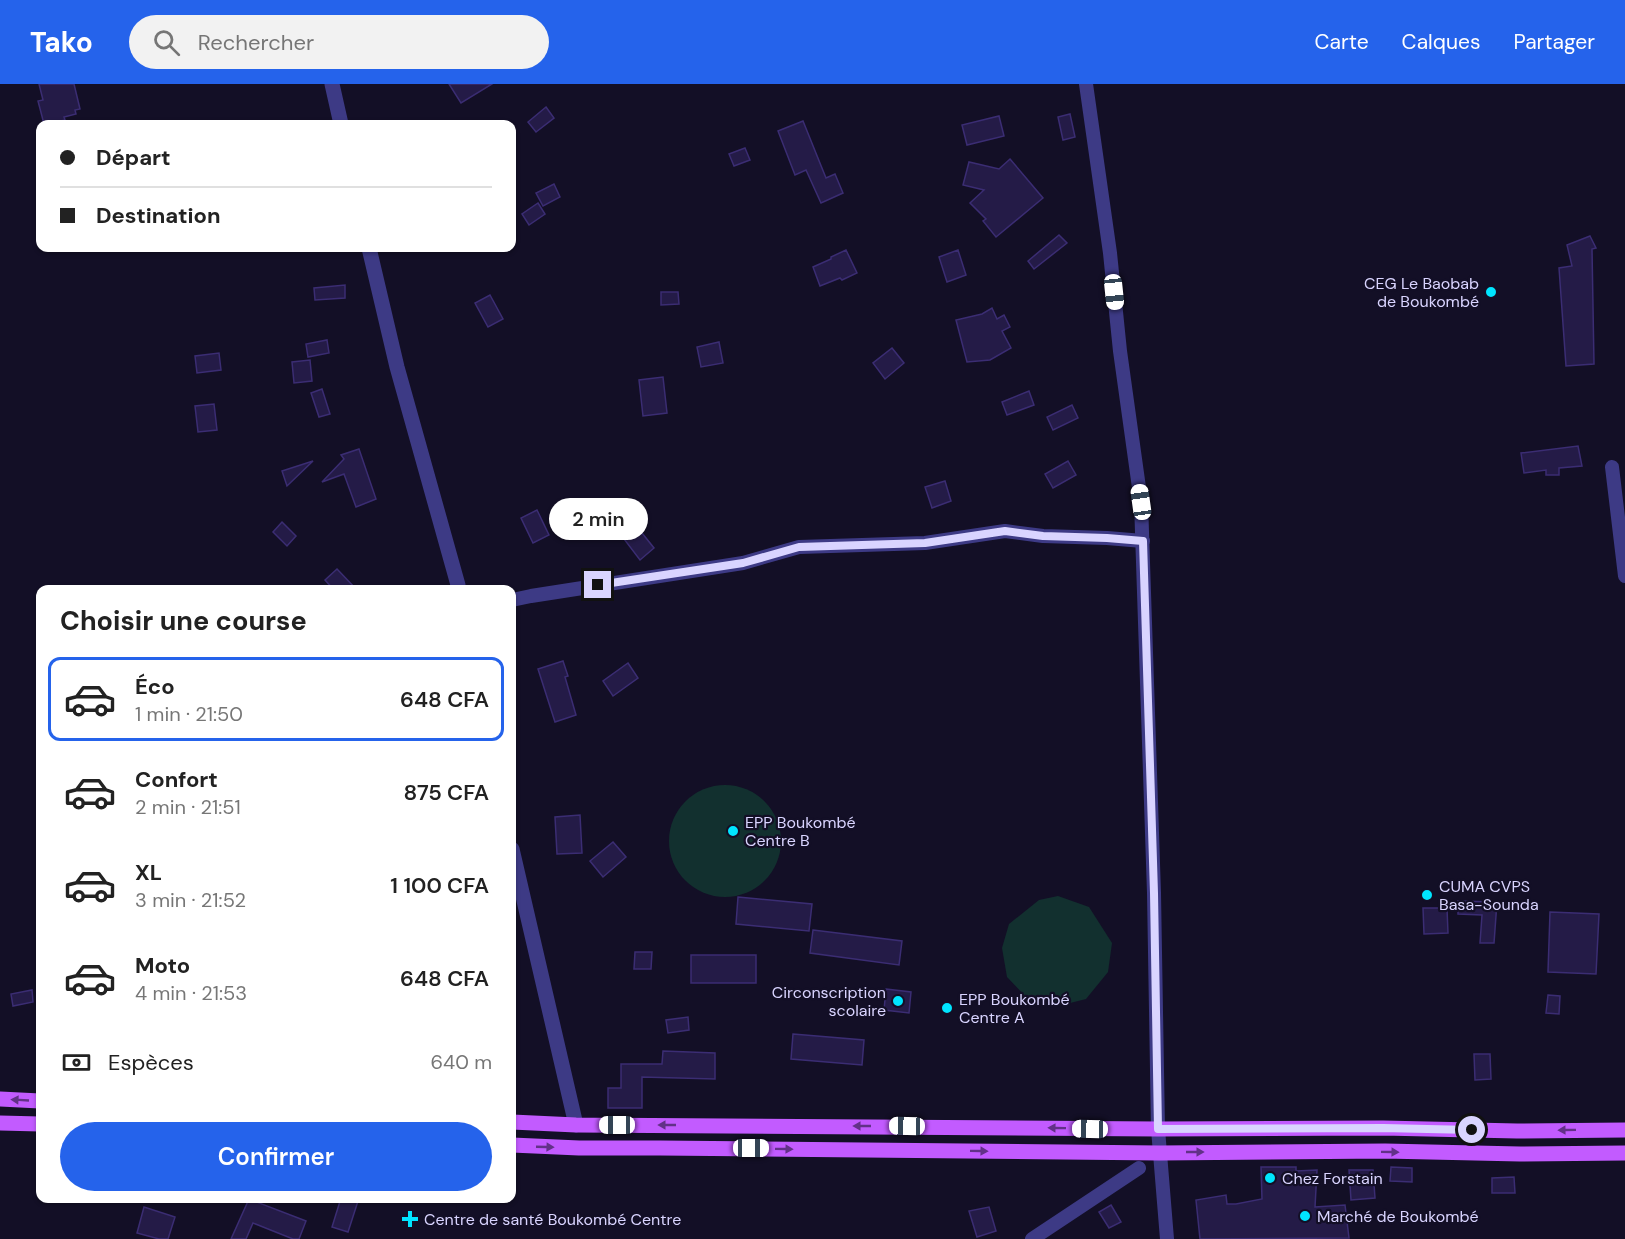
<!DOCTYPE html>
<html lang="fr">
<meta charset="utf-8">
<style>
:root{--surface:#fff;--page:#f2f2f2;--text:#222;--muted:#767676;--line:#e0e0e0;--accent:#2563eb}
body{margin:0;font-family:"DM Sans",sans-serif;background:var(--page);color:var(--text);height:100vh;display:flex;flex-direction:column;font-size:22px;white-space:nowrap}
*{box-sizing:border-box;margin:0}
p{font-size:20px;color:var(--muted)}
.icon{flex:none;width:33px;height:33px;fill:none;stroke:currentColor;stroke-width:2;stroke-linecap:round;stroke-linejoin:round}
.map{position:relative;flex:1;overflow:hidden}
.panel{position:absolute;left:36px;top:501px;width:480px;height:618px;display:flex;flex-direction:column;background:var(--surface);border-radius:12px;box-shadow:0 2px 4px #0004}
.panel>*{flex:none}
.guide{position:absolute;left:36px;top:36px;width:480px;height:132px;border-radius:12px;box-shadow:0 2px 4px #0004;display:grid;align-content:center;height:132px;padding:0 24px;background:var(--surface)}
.end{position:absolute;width:27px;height:27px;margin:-14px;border:8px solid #d9d4ff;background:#111;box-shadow:0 0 0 3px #111}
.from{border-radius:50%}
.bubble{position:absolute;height:42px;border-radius:21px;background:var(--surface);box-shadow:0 2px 4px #0004;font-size:20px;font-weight:600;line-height:42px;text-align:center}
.car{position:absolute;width:18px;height:36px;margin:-18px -9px;border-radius:8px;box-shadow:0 0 4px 2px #0007;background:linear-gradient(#fff 24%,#345 0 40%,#fff 0 76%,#345 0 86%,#fff 0)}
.guide b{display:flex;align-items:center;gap:21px;height:57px;font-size:22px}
.guide b+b{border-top:2px solid var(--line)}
.guide i{width:15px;height:15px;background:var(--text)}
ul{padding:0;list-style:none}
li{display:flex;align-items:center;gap:18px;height:84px;margin:0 12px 9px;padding:0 12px;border:3px solid transparent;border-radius:12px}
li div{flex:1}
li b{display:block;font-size:22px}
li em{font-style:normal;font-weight:600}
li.active{border-color:var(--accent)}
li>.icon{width:54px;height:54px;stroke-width:1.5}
h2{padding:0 24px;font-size:27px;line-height:72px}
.pay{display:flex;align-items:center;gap:15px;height:66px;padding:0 24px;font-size:22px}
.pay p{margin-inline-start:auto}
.primary-button{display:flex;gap:12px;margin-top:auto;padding:12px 24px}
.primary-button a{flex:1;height:69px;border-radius:36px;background:var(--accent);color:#fff;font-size:24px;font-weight:600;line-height:69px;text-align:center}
header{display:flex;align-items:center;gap:36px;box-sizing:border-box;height:84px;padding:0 30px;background:var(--accent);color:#fff}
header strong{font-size:28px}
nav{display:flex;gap:33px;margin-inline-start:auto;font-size:21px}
.search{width:420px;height:54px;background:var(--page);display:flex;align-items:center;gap:15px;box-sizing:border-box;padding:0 21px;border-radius:33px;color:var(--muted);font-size:22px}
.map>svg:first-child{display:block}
.green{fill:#12302f}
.building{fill:#241b47;stroke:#3b2d73;stroke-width:1.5}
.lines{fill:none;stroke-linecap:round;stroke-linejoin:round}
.minor{stroke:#3d3a85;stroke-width:14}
.tertiary{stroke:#3d3a85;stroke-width:15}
.primary{stroke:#c25bff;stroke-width:15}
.oneway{fill:#623188}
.route{stroke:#d9d4ff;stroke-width:8}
.poi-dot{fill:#00e5ff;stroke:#130f26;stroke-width:2}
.labels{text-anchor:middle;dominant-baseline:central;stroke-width:4.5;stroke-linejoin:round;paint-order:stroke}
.poi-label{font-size:16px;fill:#d9d4ff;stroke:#130f26;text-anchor:start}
</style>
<header>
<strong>Tako</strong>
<div class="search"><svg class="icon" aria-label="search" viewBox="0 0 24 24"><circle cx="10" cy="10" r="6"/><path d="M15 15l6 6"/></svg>Rechercher</div>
<nav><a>Carte</a><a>Calques</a><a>Partager</a></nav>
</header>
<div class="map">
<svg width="1625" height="1155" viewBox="0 0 1625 1155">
<rect width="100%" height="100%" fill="#130f26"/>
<g class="green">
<circle cx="725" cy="757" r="56"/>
<path d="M1058,812L1089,823L1112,859L1108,888L1086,915L1054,923L1029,916L1007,893L1002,864L1009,840L1039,816Z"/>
</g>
<g class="building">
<path d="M39,0H74L80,25L75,26L76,30L64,33L65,36L50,40H44L38,17L43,16Z"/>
<path d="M449,0H492L461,19Z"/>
<path d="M546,23L554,34L536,48L528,38Z"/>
<path d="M1070,30L1075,53L1063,56L1058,33Z"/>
<path d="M999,32L1004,52L967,61L962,41Z"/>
<path d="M803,37L826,94L835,90L843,109L821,119L806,86L795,91L778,47Z"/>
<path d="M745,64L750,76L734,82L729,70Z"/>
<path d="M1010,75L1043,114L996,153L983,137L986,135L970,119L984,106L963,101L969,78L999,85Z"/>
<path d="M554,100L560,113L543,122L536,109Z"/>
<path d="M538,119L545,130L529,141L522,130Z"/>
<path d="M1059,151L1067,159L1034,185L1028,177Z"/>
<path d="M1590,152L1596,164L1592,165L1594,280L1566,282L1559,184L1572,182L1567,161Z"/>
<path d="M846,166L857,189L842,196L840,194L820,202L813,183L831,175V173Z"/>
<path d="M958,166L966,191L947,198L939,173Z"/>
<path d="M345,201V214L315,216L314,204Z"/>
<path d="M661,208H678L679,220L661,221Z"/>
<path d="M490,211L503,235L488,243L475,219Z"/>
<path d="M992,224L997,235L1004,231L1010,243L1002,247L1011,264L990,276L967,278L956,236L982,230Z"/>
<path d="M327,256L329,269L308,273L306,260Z"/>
<path d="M719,258L723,279L701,283L697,263Z"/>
<path d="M892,264L904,279L885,295L873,279Z"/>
<path d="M219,269L221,286L197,289L195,272Z"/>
<path d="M310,276L312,297L294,299L292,278Z"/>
<path d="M663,293L667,329L643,332L639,296Z"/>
<path d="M322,305L330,330L319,333L311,309Z"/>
<path d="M1029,307L1034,321L1007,331L1002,318Z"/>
<path d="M214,320L217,346L198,348L195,322Z"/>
<path d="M1072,321L1078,334L1053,346L1047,333Z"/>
<path d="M1578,362L1582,382L1559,384V391H1546V386L1524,389L1521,369Z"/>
<path d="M359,365L376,415L356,423L344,390L322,398L344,375L341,371Z"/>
<path d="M313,377L287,402L282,387Z"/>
<path d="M1068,377L1076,391L1053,404L1045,390Z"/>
<path d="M945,397L951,417L932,424L925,403Z"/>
<path d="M537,426L549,451L533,459L521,434Z"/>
<path d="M282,438L296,452L287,462L273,448Z"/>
<path d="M638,444L654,464L640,476L624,455Z"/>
<path d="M337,485L357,506H334L325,496Z"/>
<path d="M563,577L568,592L565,593L576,631L555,638L538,585Z"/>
<path d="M628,579L638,594L613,612L603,597Z"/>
<path d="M580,731L582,769L557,770L555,733Z"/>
<path d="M613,758L626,773L603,793L590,777Z"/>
<path d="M738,813L812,820L809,847L736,840Z"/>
<path d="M1458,817L1497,818L1494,859H1480L1482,831L1458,830Z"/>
<path d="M1423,824H1447L1448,849L1424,850Z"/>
<path d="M1550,828L1599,830L1596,890L1548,888Z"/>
<path d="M813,846L902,857L899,881L810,869Z"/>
<path d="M635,868H652L651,885H634Z"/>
<rect x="691" y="871" width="65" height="28"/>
<path d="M886,905L911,908L909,929L884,926Z"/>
<path d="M32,906L33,918L13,922L11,910Z"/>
<path d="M1548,911L1560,912L1559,930L1546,929Z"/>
<path d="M688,933L689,946L668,949L666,936Z"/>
<path d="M793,950L864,956L862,981L791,975Z"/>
<path d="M663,967L715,969V995L642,993V1024H608V1004H621V980H662Z"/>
<path d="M1474,970H1490L1491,995L1475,996Z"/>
<path d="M1261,1083H1296V1087L1317,1086L1315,1123L1345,1121L1349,1154L1200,1155L1196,1116L1226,1111L1227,1120H1236L1262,1115Z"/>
<path d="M1391,1083L1412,1084V1098L1390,1097Z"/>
<path d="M1349,1086H1373L1375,1114L1351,1116Z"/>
<path d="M1514,1093L1515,1109H1492V1094Z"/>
<path d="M341,1114H359L348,1148L332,1143Z"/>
<path d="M249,1115L306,1137L299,1155H293L253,1139L246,1155H231Z"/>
<path d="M1111,1121L1121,1138L1109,1144L1099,1128Z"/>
<path d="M144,1123L175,1133L168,1155H159L137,1149Z"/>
<path d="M989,1123L996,1147L977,1153L969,1127Z"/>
</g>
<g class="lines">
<g class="minor">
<path d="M1086,0L1110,169L1120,267L1141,418L1154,809L1158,1045L1167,1155"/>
<path d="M1612,383L1625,492"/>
<path d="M512,516L531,512L743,479L799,463L925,459L1005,447L1043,452L1107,454L1143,457"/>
<path d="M1032,1155L1139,1084"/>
</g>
<g class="tertiary">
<path d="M332,0L341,40"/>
<path d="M369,164L397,283L458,501V506"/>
<path d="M512,765L576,1041"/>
</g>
<g class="primary">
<path d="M0,1015L40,1017"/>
<path d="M512,1038L576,1041L1158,1045L1383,1044L1517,1047L1625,1046"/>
<path d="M0,1039L40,1040"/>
<path d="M512,1061L579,1064H660L1160,1069L1385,1067L1520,1070L1625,1069"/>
</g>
</g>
<defs><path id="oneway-solid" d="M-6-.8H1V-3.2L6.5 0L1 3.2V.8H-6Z" transform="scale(1.5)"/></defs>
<g class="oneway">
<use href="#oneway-solid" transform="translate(20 1016) rotate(-177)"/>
<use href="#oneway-solid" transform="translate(667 1041) rotate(-180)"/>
<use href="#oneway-solid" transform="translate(862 1042) rotate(-180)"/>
<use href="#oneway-solid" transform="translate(1057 1044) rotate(-179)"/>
<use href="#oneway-solid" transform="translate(1567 1046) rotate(179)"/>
<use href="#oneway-solid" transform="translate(545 1063) rotate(2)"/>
<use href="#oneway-solid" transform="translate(784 1065) rotate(1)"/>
<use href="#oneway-solid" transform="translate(979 1067) rotate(1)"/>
<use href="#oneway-solid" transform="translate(1195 1068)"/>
<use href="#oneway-solid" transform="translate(1390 1068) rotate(1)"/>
</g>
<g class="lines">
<path class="route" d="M598,501L743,479L799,463L925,459L1005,447L1043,452L1107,454L1143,457L1154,809L1158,1045L1383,1044L1472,1046"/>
</g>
<g class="poi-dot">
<circle cx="1491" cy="208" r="6"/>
<circle cx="733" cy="747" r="6"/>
<circle cx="1427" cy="811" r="6"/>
<circle cx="898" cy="917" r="6"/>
<circle cx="947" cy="924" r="6"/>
<circle cx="1270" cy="1094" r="6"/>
<circle cx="1305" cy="1132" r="6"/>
<path d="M407 1126h6v6h6v6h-6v6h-6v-6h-6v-6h6z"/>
</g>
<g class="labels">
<g class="poi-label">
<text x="1479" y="199" text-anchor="end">CEG Le Baobab<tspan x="1479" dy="18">de Boukombé</tspan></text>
<text x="745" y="738">EPP Boukombé<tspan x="745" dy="18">Centre B</tspan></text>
<text x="1439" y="802">CUMA CVPS<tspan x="1439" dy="18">Basa-Sounda</tspan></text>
<text x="886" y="908" text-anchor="end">Circonscription<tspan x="886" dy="18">scolaire</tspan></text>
<text x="959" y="915">EPP Boukombé<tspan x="959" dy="18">Centre A</tspan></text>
<text x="1282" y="1094">Chez Forstain</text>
<text x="1317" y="1132">Marché de Boukombé</text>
<text x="424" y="1135">Centre de santé Boukombé Centre</text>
</g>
</g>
</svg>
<i class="end from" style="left:1472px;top:1046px"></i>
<i class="end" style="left:598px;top:501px"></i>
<div class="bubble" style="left:549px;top:414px;width:99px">2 min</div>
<i class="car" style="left:1114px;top:208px;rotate:174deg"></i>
<i class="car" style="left:1141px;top:418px;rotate:352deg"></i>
<i class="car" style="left:617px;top:1041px;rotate:270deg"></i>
<i class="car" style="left:907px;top:1042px;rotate:271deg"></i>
<i class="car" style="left:1090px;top:1045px;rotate:271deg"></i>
<i class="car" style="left:751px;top:1064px;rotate:90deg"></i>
<div class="guide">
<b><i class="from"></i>Départ</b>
<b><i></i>Destination</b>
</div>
<section class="panel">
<h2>Choisir une course</h2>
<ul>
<li class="active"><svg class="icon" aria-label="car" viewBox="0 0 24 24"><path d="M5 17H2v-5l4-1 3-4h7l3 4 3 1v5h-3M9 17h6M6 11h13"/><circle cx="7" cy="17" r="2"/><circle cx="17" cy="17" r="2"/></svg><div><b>Éco</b><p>1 min · 21:50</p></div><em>648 CFA</em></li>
<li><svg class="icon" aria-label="car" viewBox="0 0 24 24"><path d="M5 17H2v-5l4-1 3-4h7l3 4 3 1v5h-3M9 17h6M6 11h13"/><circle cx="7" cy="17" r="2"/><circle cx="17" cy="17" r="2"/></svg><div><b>Confort</b><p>2 min · 21:51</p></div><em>875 CFA</em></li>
<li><svg class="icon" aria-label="car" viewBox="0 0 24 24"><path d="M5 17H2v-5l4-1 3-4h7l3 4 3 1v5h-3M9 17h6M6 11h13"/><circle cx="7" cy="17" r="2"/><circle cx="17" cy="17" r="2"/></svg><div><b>XL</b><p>3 min · 21:52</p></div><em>1 100 CFA</em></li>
<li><svg class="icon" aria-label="car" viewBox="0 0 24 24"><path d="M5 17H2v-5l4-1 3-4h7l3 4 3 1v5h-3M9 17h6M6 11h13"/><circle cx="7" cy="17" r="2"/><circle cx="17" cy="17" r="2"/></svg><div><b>Moto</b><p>4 min · 21:53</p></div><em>648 CFA</em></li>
</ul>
<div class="pay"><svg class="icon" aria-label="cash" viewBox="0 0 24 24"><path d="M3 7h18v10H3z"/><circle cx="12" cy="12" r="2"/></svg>Espèces<p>640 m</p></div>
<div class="primary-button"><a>Confirmer</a></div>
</section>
</div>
